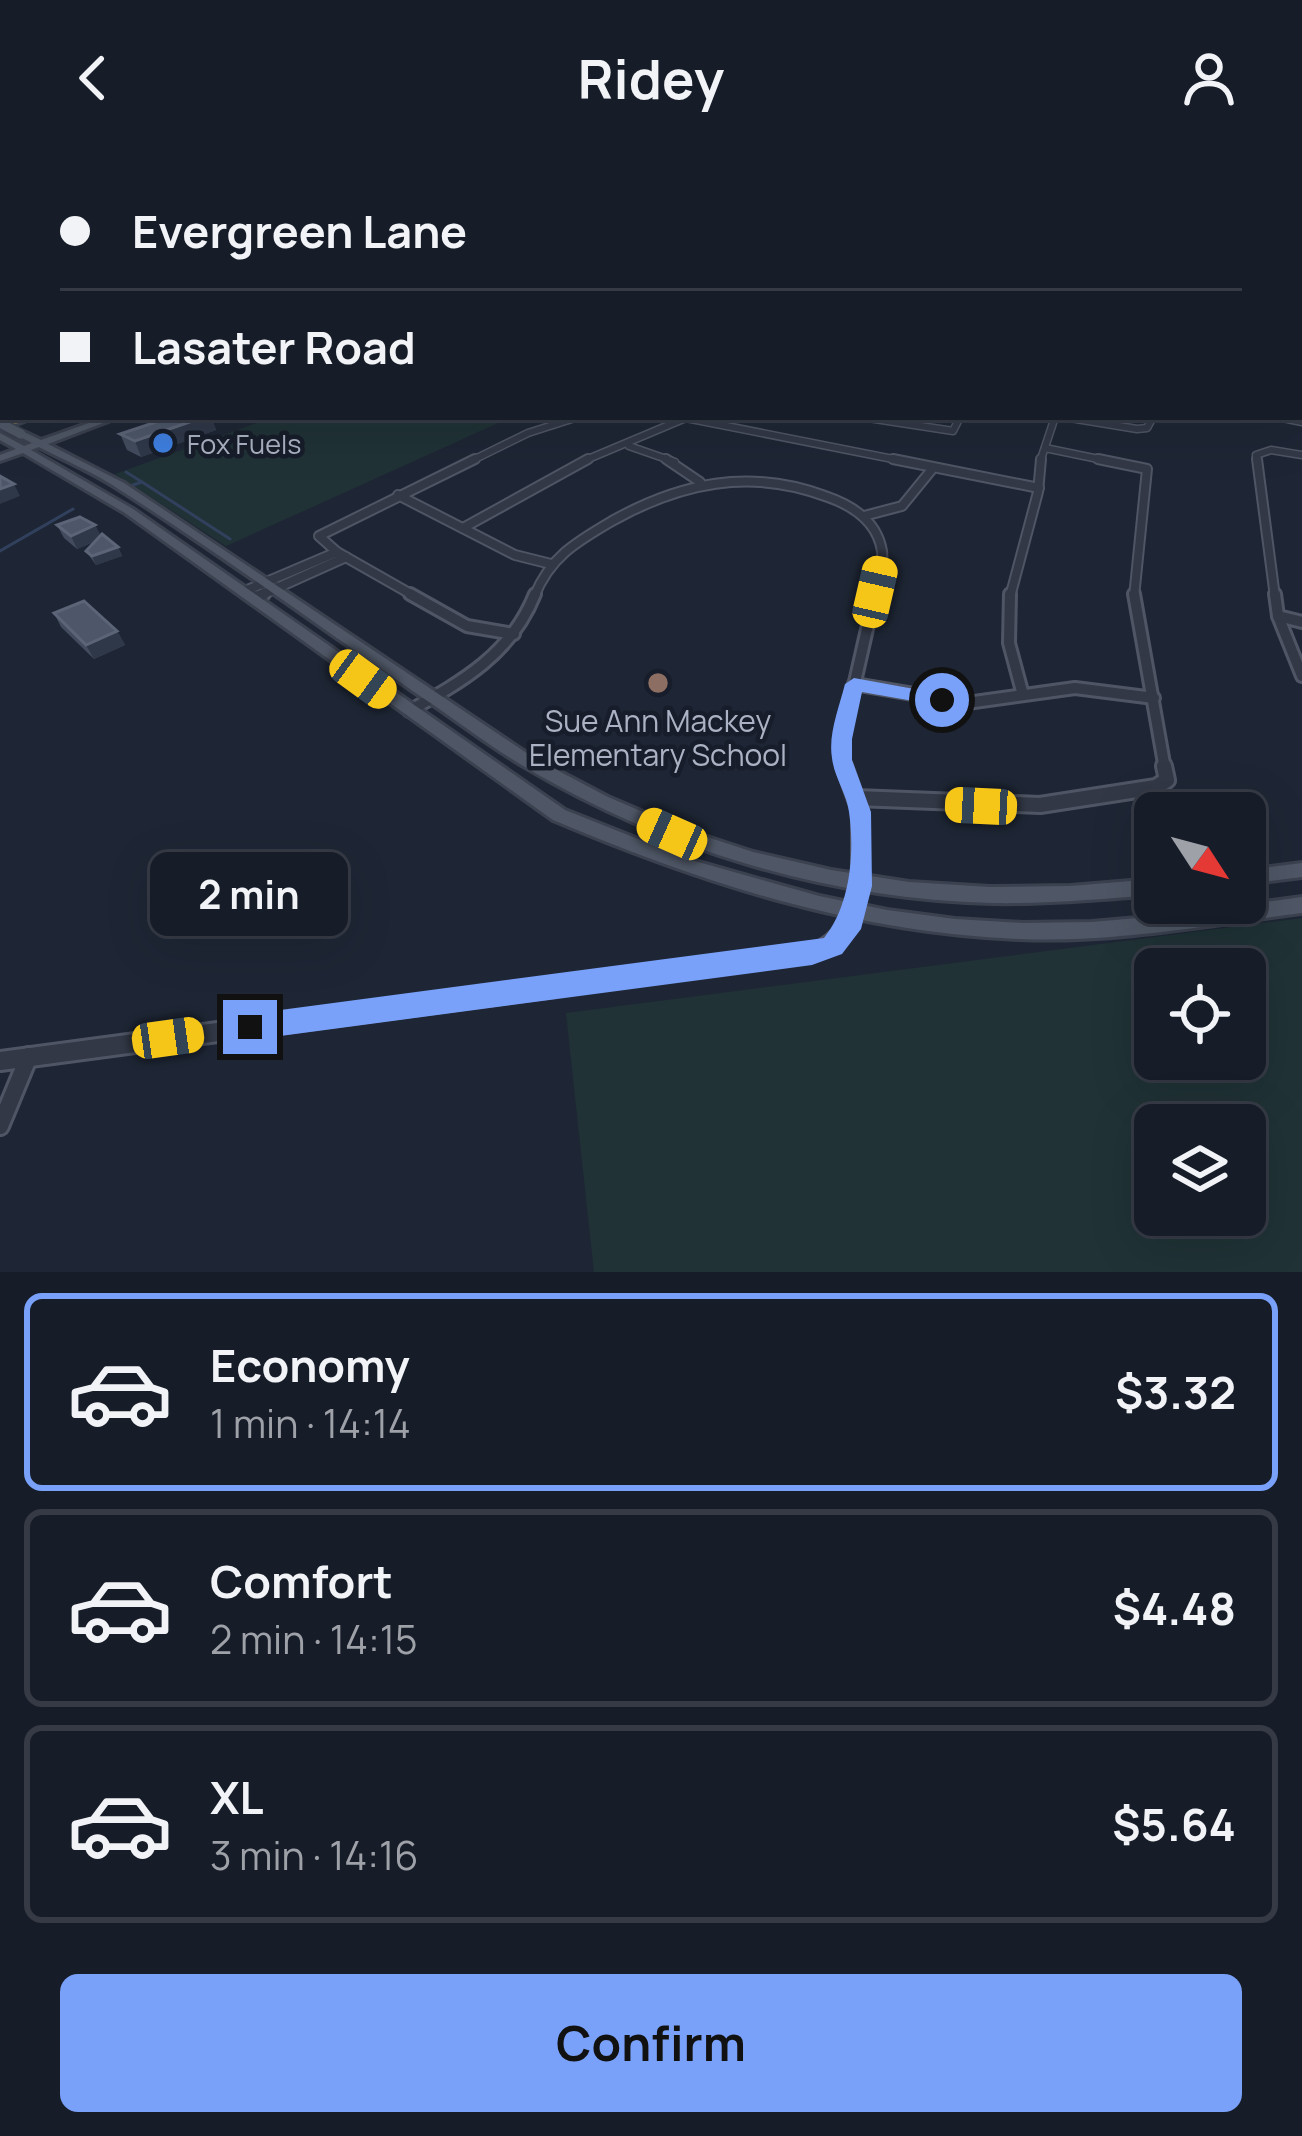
<!DOCTYPE html>
<meta charset="utf-8">
<style>
:root{--surface:#161c28;--page:#232934;--text:#f1f3f6;--muted:#9ea1a8;--line:#353a45;--accent:#7aa1f9}
body{margin:0;font-family:Manrope,sans-serif;background:var(--page);color:var(--text);height:100vh;display:flex;flex-direction:column;font-size:45px;white-space:nowrap}
*{box-sizing:border-box;margin:0}
p{font-size:39px;color:var(--muted)}
.icon{flex:none;width:66px;height:66px;fill:none;stroke:currentColor;stroke-width:2;stroke-linecap:round;stroke-linejoin:round}
.map{position:relative;height:1116px;overflow:hidden}
.drawer{display:flex;flex-direction:column;background:var(--surface);flex:1}
.drawer>*{flex:none}
.banner{position:absolute;left:0px;top:0px;width:1302px;height:264px;box-shadow:0 12px 48px #0002,0 0 0 3px var(--line);display:grid;align-content:center;height:264px;padding:0 60px;background:var(--surface)}
.needle{width:78px;rotate:126deg}
.tools{position:absolute;left:1134px;top:636px;display:grid;gap:24px}
.tools a{display:grid;place-items:center;width:132px;height:132px;border-radius:18px;background:var(--surface);box-shadow:0 12px 48px #0002,0 0 0 3px var(--line);font-size:60px}
.end{position:absolute;width:54px;height:54px;margin:-27px;border:15px solid #7aa1f9;background:#111;box-shadow:0 0 0 6px #111}
.from{border-radius:50%}
.bubble{position:absolute;height:84px;border-radius:18px;background:var(--surface);box-shadow:0 12px 48px #0002,0 0 0 3px var(--line);font-size:39px;font-weight:700;line-height:84px;text-align:center}
.car{position:absolute;width:36px;height:72px;margin:-36px -18px;border-radius:15px;box-shadow:0 0 9px 3px #0007;background:linear-gradient(#f5c518 24%,#345 0 40%,#f5c518 0 76%,#345 0 86%,#f5c518 0)}
.banner b{display:flex;align-items:center;gap:42px;height:114px;font-size:45px}
.banner b+b{border-top:3px solid var(--line)}
.banner i{width:30px;height:30px;background:var(--text)}
ul{padding:21px 0 0;list-style:none}
li{display:flex;align-items:center;gap:36px;height:198px;margin:0 24px 18px;padding:0 36px;border:6px solid var(--line);border-radius:18px}
li div{flex:1}
li b{display:block;font-size:45px}
li em{font-style:normal;font-weight:700}
li.selected{border-color:var(--accent)}
li>.icon{width:108px;height:108px;stroke-width:1.5}
.primary-button{display:flex;gap:24px;margin-top:auto;padding:24px 60px}
.primary-button a{flex:1;height:138px;border-radius:18px;background:var(--accent);color:#111;font-size:48px;font-weight:700;line-height:138px;text-align:center}
header{display:flex;justify-content:space-between;align-items:center;height:156px;padding:0 60px;background:var(--surface);font-size:54px;font-weight:700}
.map>svg:first-child{display:block}
.green{fill:#203236;fill-rule:evenodd}
.lines{fill:none;stroke-linecap:round;stroke-linejoin:round}
.stream{stroke:#31405d;stroke-width:3}
.minor-far4-casing{stroke:#4f5564;stroke-width:9}
.minor-far3-casing{stroke:#4f5564;stroke-width:12}
.minor-far2-casing{stroke:#4f5564;stroke-width:16}
.minor-far1-casing{stroke:#4f5564;stroke-width:20}
.minor-casing{stroke:#4f5564;stroke-width:22}
.tertiary-far1-casing{stroke:#4f5564;stroke-width:21}
.tertiary-casing{stroke:#4f5564;stroke-width:24}
.primary-casing{stroke:#3b414f;stroke-width:6}
.motorway-casing{stroke:#3c4250;stroke-width:6}
.minor-far4{stroke:#323846;stroke-width:6}
.minor-far3{stroke:#323846;stroke-width:8}
.minor-far2{stroke:#323846;stroke-width:10}
.minor-far1{stroke:#323846;stroke-width:14}
.minor{stroke:#323846;stroke-width:16}
.tertiary-far1{stroke:#323846;stroke-width:15}
.tertiary{stroke:#323846;stroke-width:18}
.primary{fill:#4f5766;fill-rule:evenodd}
.motorway{fill:#6c634e;fill-rule:evenodd}
.primary-bridge-casing{stroke:#3b414f;stroke-width:12;stroke-linecap:butt}
.primary-bridge{stroke:#4f5766;stroke-width:9}
.wall{fill:#424c5e}
.shaded-wall{fill:#2f3849}
.building{fill:#4d5769;stroke:#5c6577;stroke-width:3}
.route{fill:#7aa1f9}
.shop-dot{fill:#3f7fe0;stroke:#171d2a;stroke-width:4.5}
.education-dot{fill:#8d6e63;stroke:#171d2a;stroke-width:4.5}
.labels{text-anchor:middle;dominant-baseline:central;stroke-width:9;stroke-linejoin:round;paint-order:stroke}
.far-poi-label{font-size:27px;fill:#abb2c3;stroke:#171d2a;text-anchor:start}
.poi-label{font-size:30px;fill:#abb2c3;stroke:#171d2a}
</style>
<header><svg class="icon" aria-label="back" viewBox="0 0 24 24"><path d="M15 5l-7 7 7 7"/></svg>Ridey<svg class="icon" aria-label="person" viewBox="0 0 24 24"><circle cx="12" cy="8" r="4"/><path d="M4 21q1-7 8-7t8 7"/></svg></header>
<div class="map">
<svg width="1302" height="1116" viewBox="0 0 1302 1116">
<rect width="100%" height="100%" fill="#1e2635"/>
<g class="green">
<path d="M273,261H499L507,263L226,390L115,318Z"/>
<path d="M1302,762V1116H594L566,857ZM1155,813H1245V903H1155ZM1155,969H1245V1059H1155Z"/>
</g>
<g class="lines">
<g class="stream">
<path d="M126,316L142,326L133,329"/>
<path d="M142,326L230,383"/>
<path d="M0,395L73,353"/>
</g>
<g class="minor-far4-casing">
<g id="minor-far4">
<path d="M862,261L953,275L960,261"/>
<path d="M1064,261L1137,273L1147,272L1153,261"/>
<path d="M1278,261L1302,266"/>
<path d="M686,262L908,306"/>
<path d="M629,290L675,306"/>
<path d="M1045,292L1113,306"/>
<path d="M469,306L528,277L578,261"/>
<path d="M581,306L688,261"/>
<path d="M1040,306L1055,261"/>
<path d="M1257,306L1256,299L1271,294L1302,299"/>
</g>
</g>
<g class="minor-far3-casing">
<g id="minor-far3">
<path d="M666,303L700,326"/>
<path d="M893,303L1039,332"/>
<path d="M1098,303L1147,313L1134,441"/>
<path d="M1257,303L1275,441"/>
<path d="M398,339L515,399L551,408"/>
<path d="M864,360L902,350L933,312"/>
<path d="M463,372L588,303"/>
<path d="M245,435L337,396"/>
<path d="M257,441L346,401"/>
<path d="M416,441L337,396L319,380L475,303"/>
<path d="M534,441C550,401 576,386 612,365C680,327 749,312 825,340C852,349 877,365 882,395C884,410 877,426 874,441"/>
<path d="M1010,441L1038,336L1041,303"/>
</g>
</g>
<g class="minor-far2-casing">
<g id="minor-far2">
<path d="M410,438L467,470L514,478"/>
<path d="M1010,438L1009,487L1023,539"/>
<path d="M1134,438L1165,613"/>
<path d="M1275,438L1278,460L1302,520"/>
<path d="M254,442L264,438"/>
<path d="M1278,460L1302,466"/>
<path d="M854,528L967,547L1075,532L1154,542"/>
<path d="M409,555C463,525 511,498 535,438"/>
<path d="M845,613L842,583L875,438"/>
</g>
</g>
<g class="minor-far1-casing">
<g id="minor-far1">
<path d="M844,610L860,655V730"/>
<path d="M856,642L1040,649L1156,631L1167,624L1164,610"/>
</g>
</g>
<g class="minor-casing">
<path id="minor" d="M0,970L29,900"/>
</g>
<g class="tertiary-far1-casing">
<path id="tertiary-far1" d="M532,834L813,797C844,784 853,761 860,730"/>
</g>
<g class="tertiary-casing">
<path id="tertiary" d="M0,905L554,831"/>
</g>
<g class="primary-casing">
<g id="primary">
<path d="M3,232V238L0,239V233Z"/>
<path d="M106,261H119L48,288L124,327L534,602L608,641L683,673L753,696L831,714L909,726L990,731L1071,730L1155,723V739C1101,743 1046,748 992,747C828,743 665,694 525,611C489,590 455,563 420,540C320,471 222,399 120,334C95,317 66,305 39,291L31,294L133,353L565,654L691,704L819,740L887,754L955,763L1023,767L1092,766L1171,759L1302,741V757C1209,769 1115,787 1020,783C856,777 702,727 553,664L125,357L23,297L0,305V299L16,293L0,284V277L24,290L32,287L18,280V276H24L41,284Z"/>
<path d="M1302,707V721L1245,728V714Z"/>
</g>
</g>
<g class="motorway-casing">
<path id="motorway" d="M19,261H35L0,274V267Z"/>
</g>
<use href="#minor-far4" class="minor-far4"/>
<use href="#minor-far3" class="minor-far3"/>
<use href="#minor-far2" class="minor-far2"/>
<use href="#minor-far1" class="minor-far1"/>
<use href="#minor" class="minor"/>
<use href="#tertiary-far1" class="tertiary-far1"/>
<use href="#tertiary" class="tertiary"/>
<use href="#primary" class="primary"/>
<use href="#motorway" class="motorway"/>
<g class="primary-bridge-casing">
<path id="primary-bridge" d="M0,267L21,278"/>
</g>
<use href="#primary-bridge" class="primary-bridge"/>
</g>
<g class="wall">
<path d="M171,261H211L216,274L141,301L127,294L120,278Z"/>
<path d="M57,369H95L100,379L118,391L122,400L96,409L86,395L96,385L77,393L64,382Z"/>
<path d="M54,457L117,475L125,489L94,503L61,471Z"/>
</g>
<g class="shaded-wall">
<path d="M204,261H211L216,274L141,301L135,285Z"/>
<path d="M14,328L20,340L0,348V333Z"/>
<path d="M95,369L102,382L77,393L71,380Z"/>
<path d="M118,391L122,400L96,409L92,400Z"/>
<path d="M117,475L125,489L94,503L86,489Z"/>
</g>
<g class="building">
<path d="M171,261H204L135,285L120,278Z"/>
<path d="M0,320L14,328L0,333Z"/>
<path d="M80,361L95,369L71,380L57,369Z"/>
<path d="M102,378L118,391L92,400L86,395Z"/>
<path d="M84,445L117,475L86,489L54,457Z"/>
</g>
<linearGradient id="sky" x2="0" y2="1"><stop stop-color="#10151d"/><stop offset="0.43" stop-color="#3b475c"/><stop offset="1" stop-color="#3b475c" stop-opacity="0"/></linearGradient>
<rect width="1302" height="273" fill="url(#sky)"/>
<path class="route" d="M854,522L942,538L951,544L942,550L862,536L852,583V604L871,656L872,730L861,773L842,798L812,809L250,884L240,880L236,871L240,862L250,858L824,782C850,750 855,698 849,656C847,638 834,621 832,602C828,578 839,552 845,528Z"/>
<circle class="shop-dot" cx="163" cy="287" r="12"/>
<circle class="education-dot" cx="658" cy="527" r="12"/>
<g class="labels">
<g class="far-poi-label">
<text x="187" y="287">Fox Fuels</text>
</g>
<g class="poi-label">
<text x="658" y="564">Sue Ann Mackey<tspan x="658" dy="34">Elementary School</tspan></text>
</g>
</g>
</svg>
<div class="tools">
<a><svg class="needle" viewBox="-14 -14 28 28"><path d="M0-13l5 13h-10z" fill="#e53935"/><path d="M0 13l5-13h-10z" fill="#9ea1a8"/></svg></a>
<a><svg class="icon" aria-label="locate" viewBox="0 0 24 24"><circle cx="12" cy="12" r="6"/><path d="M12 2v4M12 18v4M2 12h4M18 12h4"/></svg></a>
<a><svg class="icon" aria-label="layers" viewBox="0 0 24 24"><path d="M12 4l9 5-9 5-9-5zM3 14l9 5 9-5"/></svg></a>
</div>
<i class="end from" style="left:942px;top:544px"></i>
<i class="end" style="left:250px;top:871px"></i>
<div class="bubble" style="left:150px;top:696px;width:198px">2 min</div>
<i class="car" style="left:875px;top:436px;rotate:13deg"></i>
<i class="car" style="left:363px;top:523px;rotate:126deg"></i>
<i class="car" style="left:981px;top:650px;rotate:273deg"></i>
<i class="car" style="left:672px;top:678px;rotate:294deg"></i>
<i class="car" style="left:168px;top:882px;rotate:82deg"></i>
<div class="banner">
<b><i class="from"></i>Evergreen Lane</b>
<b><i></i>Lasater Road</b>
</div>
</div>
<section class="drawer">
<ul>
<li class="selected"><svg class="icon" aria-label="car" viewBox="0 0 24 24"><path d="M5 17H2v-5l4-1 3-4h7l3 4 3 1v5h-3M9 17h6M6 11h13"/><circle cx="7" cy="17" r="2"/><circle cx="17" cy="17" r="2"/></svg><div><b>Economy</b><p>1 min · 14:14</p></div><em>$3.32</em></li>
<li><svg class="icon" aria-label="car" viewBox="0 0 24 24"><path d="M5 17H2v-5l4-1 3-4h7l3 4 3 1v5h-3M9 17h6M6 11h13"/><circle cx="7" cy="17" r="2"/><circle cx="17" cy="17" r="2"/></svg><div><b>Comfort</b><p>2 min · 14:15</p></div><em>$4.48</em></li>
<li><svg class="icon" aria-label="car" viewBox="0 0 24 24"><path d="M5 17H2v-5l4-1 3-4h7l3 4 3 1v5h-3M9 17h6M6 11h13"/><circle cx="7" cy="17" r="2"/><circle cx="17" cy="17" r="2"/></svg><div><b>XL</b><p>3 min · 14:16</p></div><em>$5.64</em></li>
</ul>
<div class="primary-button"><a>Confirm</a></div>
</section>
